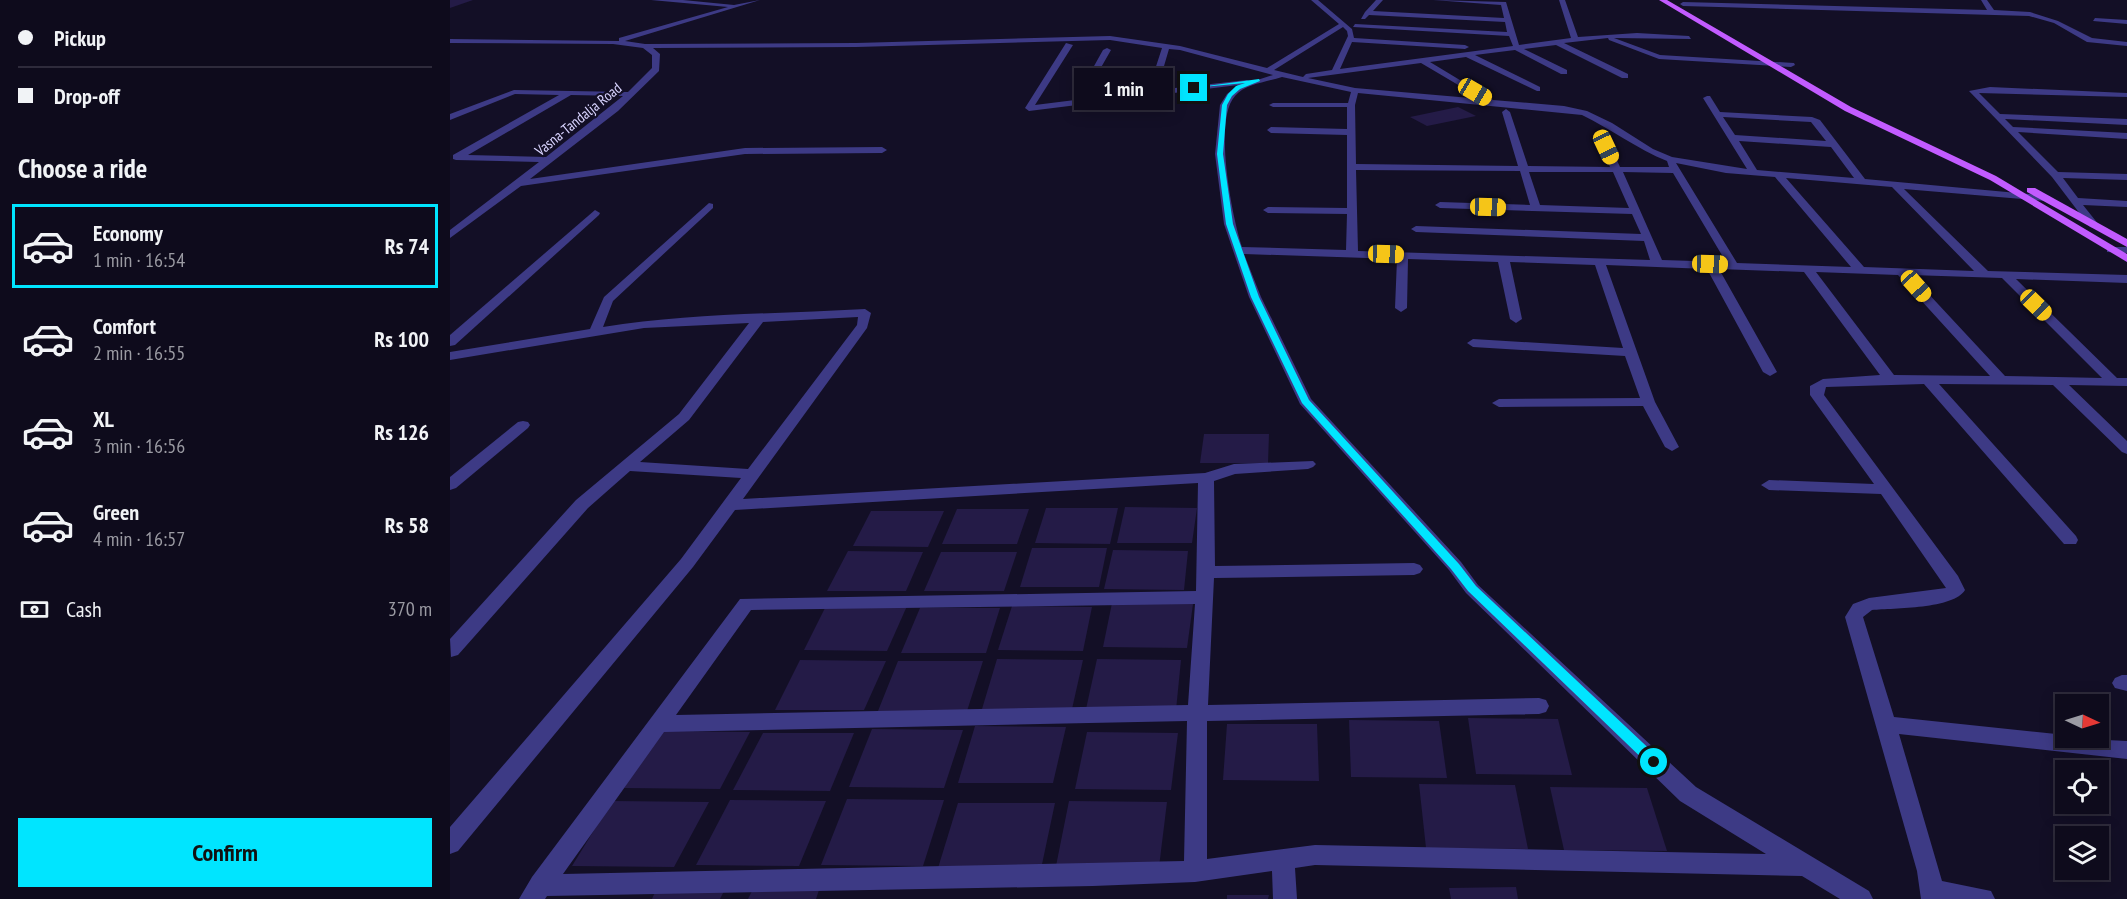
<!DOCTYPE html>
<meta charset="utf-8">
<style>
:root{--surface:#0e0b1c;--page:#1c1929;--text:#f1f3f6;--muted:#9b9ba3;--line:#2e2b3b;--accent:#00e5ff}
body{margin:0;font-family:"PT Sans Narrow",sans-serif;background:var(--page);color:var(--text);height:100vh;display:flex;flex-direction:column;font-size:22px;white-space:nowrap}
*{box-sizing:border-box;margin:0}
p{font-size:20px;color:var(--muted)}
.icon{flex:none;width:33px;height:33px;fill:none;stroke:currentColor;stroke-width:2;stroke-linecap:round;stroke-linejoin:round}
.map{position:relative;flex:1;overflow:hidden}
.side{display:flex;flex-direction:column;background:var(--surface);width:450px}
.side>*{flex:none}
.top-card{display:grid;align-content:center;height:132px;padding:0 18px;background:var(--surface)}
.needle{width:39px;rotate:94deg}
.buttons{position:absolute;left:1605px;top:694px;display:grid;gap:12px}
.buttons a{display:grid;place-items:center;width:54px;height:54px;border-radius:0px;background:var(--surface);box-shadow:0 3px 15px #0003,0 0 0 2px var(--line);font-size:30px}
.end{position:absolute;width:27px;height:27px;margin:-14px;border:8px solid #00e5ff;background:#111;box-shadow:0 0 0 3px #111}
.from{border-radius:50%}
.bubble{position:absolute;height:42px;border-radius:0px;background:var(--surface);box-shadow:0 3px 15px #0003,0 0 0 2px var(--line);font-size:20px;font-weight:700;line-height:42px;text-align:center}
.car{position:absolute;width:18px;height:36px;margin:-18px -9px;border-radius:8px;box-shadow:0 0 4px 2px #0007;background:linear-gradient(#f5c518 24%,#345 0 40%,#f5c518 0 76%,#345 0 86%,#f5c518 0)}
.top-card b{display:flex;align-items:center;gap:21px;height:57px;font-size:22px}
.top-card b+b{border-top:2px solid var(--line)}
.top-card i{width:15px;height:15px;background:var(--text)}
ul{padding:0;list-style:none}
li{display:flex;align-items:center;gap:18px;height:84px;margin:0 12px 9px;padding:0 6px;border:3px solid transparent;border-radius:0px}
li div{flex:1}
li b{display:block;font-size:22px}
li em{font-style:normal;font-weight:700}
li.on{border-color:var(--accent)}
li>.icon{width:54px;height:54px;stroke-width:1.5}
h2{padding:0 18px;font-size:27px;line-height:72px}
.pay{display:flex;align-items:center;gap:15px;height:66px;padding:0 18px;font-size:22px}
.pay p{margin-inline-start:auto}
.primary-button{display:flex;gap:12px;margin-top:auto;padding:12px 18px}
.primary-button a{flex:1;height:69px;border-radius:0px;background:var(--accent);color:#111;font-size:24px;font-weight:700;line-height:69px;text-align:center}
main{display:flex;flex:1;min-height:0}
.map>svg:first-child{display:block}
.building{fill:#241b47}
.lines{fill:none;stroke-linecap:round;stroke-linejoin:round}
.minor{fill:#3d3a85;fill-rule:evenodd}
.major{fill:#c25bff;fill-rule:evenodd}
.route{fill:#00e5ff}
.labels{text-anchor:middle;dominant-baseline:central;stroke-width:4.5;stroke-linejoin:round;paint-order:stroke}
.far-street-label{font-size:15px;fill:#d9d4ff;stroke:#130f26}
</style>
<main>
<section class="side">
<div class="top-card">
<b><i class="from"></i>Pickup</b>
<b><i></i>Drop-off</b>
</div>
<h2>Choose a ride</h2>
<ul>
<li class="on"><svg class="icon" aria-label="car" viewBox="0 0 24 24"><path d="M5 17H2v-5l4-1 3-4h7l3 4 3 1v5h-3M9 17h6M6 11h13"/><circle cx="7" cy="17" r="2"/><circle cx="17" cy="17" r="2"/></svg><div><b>Economy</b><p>1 min · 16:54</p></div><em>Rs 74</em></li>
<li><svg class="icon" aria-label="car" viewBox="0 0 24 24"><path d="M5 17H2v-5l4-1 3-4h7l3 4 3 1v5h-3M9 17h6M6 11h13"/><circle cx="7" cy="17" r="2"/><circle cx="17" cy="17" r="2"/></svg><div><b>Comfort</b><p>2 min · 16:55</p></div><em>Rs 100</em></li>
<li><svg class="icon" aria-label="car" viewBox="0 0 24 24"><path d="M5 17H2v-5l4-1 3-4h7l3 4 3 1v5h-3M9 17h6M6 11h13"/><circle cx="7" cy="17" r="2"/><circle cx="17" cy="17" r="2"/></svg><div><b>XL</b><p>3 min · 16:56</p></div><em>Rs 126</em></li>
<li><svg class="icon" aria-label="car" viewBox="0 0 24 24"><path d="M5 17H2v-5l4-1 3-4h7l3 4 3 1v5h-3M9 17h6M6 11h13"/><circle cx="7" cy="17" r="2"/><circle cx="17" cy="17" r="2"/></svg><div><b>Green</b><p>4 min · 16:57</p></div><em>Rs 58</em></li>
</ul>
<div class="pay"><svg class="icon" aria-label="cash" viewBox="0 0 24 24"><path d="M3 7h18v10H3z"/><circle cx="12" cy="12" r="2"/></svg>Cash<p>370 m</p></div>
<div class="primary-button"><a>Confirm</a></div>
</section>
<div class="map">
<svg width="1677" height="899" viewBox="0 0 1677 899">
<rect width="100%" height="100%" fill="#130f26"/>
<g class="building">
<path d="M0,0H23L0,8Z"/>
<path d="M1008,107L1026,116L977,126L960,117Z"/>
<path d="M754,434H819L818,463H750Z"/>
<path d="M675,507L747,508L742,543H667Z"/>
<path d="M596,508H668L660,544L585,543Z"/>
<path d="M507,509H579L567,544H492Z"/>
<path d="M421,511H494L478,547L403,546Z"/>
<path d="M582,548H657L649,587H570Z"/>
<path d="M663,550L738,551L734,590L654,589Z"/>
<path d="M398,551L473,552L456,591H377Z"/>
<path d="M491,552H567L554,591H474Z"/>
<path d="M662,603L743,604L737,648L653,647Z"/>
<path d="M376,606H457L437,651L354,650Z"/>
<path d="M562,606L642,607L633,651L548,650Z"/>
<path d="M470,608H550L536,653H451Z"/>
<path d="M547,659L633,660L622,709H532Z"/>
<path d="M647,659L731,660L726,710L636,709Z"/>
<path d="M350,660L436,661L414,710H325Z"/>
<path d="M448,661H533L517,711H428Z"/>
<path d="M1018,718L1108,719L1122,775L1026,774Z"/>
<path d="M899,720L989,721L997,778L901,777Z"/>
<path d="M777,724H867L869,781L773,780Z"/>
<path d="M525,726L616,727L603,783H508Z"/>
<path d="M422,729L513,730L494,788L399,787Z"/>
<path d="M209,731L300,732L270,789L174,788Z"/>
<path d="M637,732L728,733L721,790L625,789Z"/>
<path d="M313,733H404L380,791L283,790Z"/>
<path d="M969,784L1065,785L1078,849L976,848Z"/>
<path d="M1100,787L1197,788L1217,851L1114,850Z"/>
<path d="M397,799L494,800L473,866L371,865Z"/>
<path d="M280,800L376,801L349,866L246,865Z"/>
<path d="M162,801L259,802L224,867L122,866Z"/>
<path d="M619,801L717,802L709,867L606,866Z"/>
<path d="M508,803H605L591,869L488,868Z"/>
<path d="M1066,887L1068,899H1001L999,888Z"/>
<path d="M206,890L274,891L270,899H202Z"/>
<path d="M369,890L366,899H298L302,891Z"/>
<path d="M777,895H819L818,899H777Z"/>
</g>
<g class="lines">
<g class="minor">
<path d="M201,0H233L284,5L310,0L175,41L195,44L406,43L660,36L730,46L817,68L889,24L861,0H868L902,29L904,38L1015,45L1019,47L1015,49L902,42L890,69L1063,46L1059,36L903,27L905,24L1057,32L1055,22L919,15L915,19H911L915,12L926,0H933L923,11L1054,18L1051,5L983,0L1056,2L1069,45L1121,38L1109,0H1115L1128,37L1187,33L1239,36L1241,39L1164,38L1210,55L1344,63L1345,65L1341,67L1209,59L1159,40L1158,38L1114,43L1178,74V78H1172L1106,45L1074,49L1117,70V74H1111L1065,50L1025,55L1090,87V91H1087L1016,57L980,62L1043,100L1114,106L1137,111L1162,123L1203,149L1222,157L1297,169L1253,98L1257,96H1260L1270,112L1362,117L1370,120L1415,179L1600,196V200L1596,201L1454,189L1538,271L1677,275V283L1566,279L1667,378H1677V386L1619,385L1677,441V454L1672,452L1603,385L1489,384L1626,536L1628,540L1626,544H1614L1474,384L1376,387L1374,395L1508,576L1515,590C1504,609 1444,608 1422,610L1413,617L1444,717L1616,735V738L1677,741V759L1449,734L1492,881L1541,891L1545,899H1471L1467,871L1395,617L1403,604L1419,598L1496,588L1431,494L1319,490L1311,485L1319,480L1424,484L1360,395V386L1373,379L1430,375L1354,272L1269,269L1327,372L1320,376L1313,372L1257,269L1156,265L1205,402L1229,447L1222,451L1215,447L1193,406L1049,407L1042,403L1049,399L1190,398L1175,356L1023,347L1017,343L1023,339L1173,348L1145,265L1060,262L1072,319L1066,323L1060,319L1048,262L958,259L957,308L951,312L945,308L947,259L794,254L811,297L861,399L1011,562L1028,585L1246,787L1419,891L1423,899H1390L1352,876L865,865L845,868L847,899H823L822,871L745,882L643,886L97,896L95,899H69L82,877L290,599L746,591L748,483L285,510L243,567L8,851L0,854V827L231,559L291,478L180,471L138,508L8,655L1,657L0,639L126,500L229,414L299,323L194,328L0,360V352L140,329L154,297L259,203L263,204V208L163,301L153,327C239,313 328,314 415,309L421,313L417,328L293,499L755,473L784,464L863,461L866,464L863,467L858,469L785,474L764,481L765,566L964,563L970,565L973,569L970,573L964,575L764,578L758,705L1089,698L1096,700L1099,706L1096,712L1089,714L757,721V859L865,845L1316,854L1230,801L1016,593L999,570L850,404L799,297L774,224L765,154L770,105L777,94L788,85L579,111L575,108L616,43L623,45L585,105L625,100L653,50L657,48L661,50L633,99L698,91L712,48L660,40L406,47L203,48L210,54L209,71L168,111L80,179L295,148L432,147L437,150L432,153L295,154L71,186L0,238V230L89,162L6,160L3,159V155L109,95L65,94L0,120V114L64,90L178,92L202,68V55L193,48L163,44L0,43V39L169,41V38L278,7ZM893,27L897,31L898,36L882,70L856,74L853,77L824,70ZM719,49L730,50L823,75L801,82L797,80L707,90ZM971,63L1032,99L905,88L858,78ZM832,77L901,92L898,103H823L819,105L823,107H897V129L821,127L817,130L821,133L897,135V208L818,207L813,210L818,213L897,214L896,250L792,247C782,217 763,120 785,96C795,84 817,82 832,77ZM908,93L1132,115C1161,129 1187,149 1217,161L1219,167H1170L1161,147L1156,144L1151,147L1160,167L1078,166L1060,112L1056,109L1052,112L1068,166L906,164L905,105ZM121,95L173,96L96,157L18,155ZM1273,117L1361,122L1376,141L1285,135ZM1289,141L1381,147L1404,178L1307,170ZM1226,163L1276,173L1325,177L1401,267L1287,263ZM906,170L1070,171L1080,205L990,202L985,205L990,208L1182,214L1191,234L966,226L961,229L966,232L1194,241L1200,260L908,251ZM1079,172H1163L1179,208L1090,205ZM1173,172L1223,173L1276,262L1212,260ZM1336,178L1442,187L1524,271L1414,267ZM1366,272L1448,275L1540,376L1444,375ZM1461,275L1552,278L1652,378L1555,376ZM408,317L407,325L298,469L190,462L239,420L313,322ZM745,604L738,705L226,715L301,610ZM737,721L734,861L113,874L214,732Z"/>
<path d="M1531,0H1537L1544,10L1580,12L1608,21L1642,38L1677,42V46L1637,42L1604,23L1579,16L1233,6L1230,4L1233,2L1537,10Z"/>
<path d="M1645,18L1677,20V24L1643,21Z"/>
<path d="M1540,87L1677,93V97L1529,93L1550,114L1677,119V125L1555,119L1563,127L1677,133V139L1568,132L1608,172L1677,174V180L1613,178L1628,198L1677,201V207L1633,205L1649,225L1644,228L1640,227L1602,177L1519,91Z"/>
<path d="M145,210L150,213L149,215L5,345L0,346V335Z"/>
<path d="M1661,247H1677V253L1657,252V248Z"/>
<path d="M73,421L78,422L80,425L78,428L6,488L0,490V477L68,422Z"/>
<path d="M1672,675H1677V691L1665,688L1662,683L1665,678Z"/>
</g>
<g class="major">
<path d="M1209,0H1217L1401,107L1546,176L1677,254V262L1540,180L1395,111Z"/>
<path d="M1577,188H1585L1677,239V247L1577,192Z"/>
</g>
</g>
<path class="route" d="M809,79L810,81L790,89L782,96L777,105L773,154L783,224L809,297L859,400L1009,564L1026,586L1209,758L1211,762L1209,766H1200L1018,591L1001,569L852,403L801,297L776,224L767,154L772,105L778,94L786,86L795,83L742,88Z"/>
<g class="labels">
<g class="far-street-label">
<text transform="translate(128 119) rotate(-39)">Vasna-Tandalja Road</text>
</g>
</g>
</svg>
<div class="buttons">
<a><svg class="needle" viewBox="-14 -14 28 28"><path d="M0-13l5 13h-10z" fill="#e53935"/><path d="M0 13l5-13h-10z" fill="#9b9ba3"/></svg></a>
<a><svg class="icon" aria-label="locate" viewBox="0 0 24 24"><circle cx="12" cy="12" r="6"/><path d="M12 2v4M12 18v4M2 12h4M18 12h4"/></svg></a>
<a><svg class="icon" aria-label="layers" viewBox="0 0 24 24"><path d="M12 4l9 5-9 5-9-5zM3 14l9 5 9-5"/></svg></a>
</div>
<i class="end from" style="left:1204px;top:762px"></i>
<i class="end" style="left:744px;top:88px"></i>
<div class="bubble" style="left:624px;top:68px;width:99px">1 min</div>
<i class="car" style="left:1025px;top:92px;rotate:120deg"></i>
<i class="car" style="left:1156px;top:147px;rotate:155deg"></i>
<i class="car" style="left:1038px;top:207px;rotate:92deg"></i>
<i class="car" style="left:936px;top:254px;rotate:92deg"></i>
<i class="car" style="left:1260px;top:264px;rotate:92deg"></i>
<i class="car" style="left:1466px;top:286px;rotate:138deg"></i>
<i class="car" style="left:1586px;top:305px;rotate:134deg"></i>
</div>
</main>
